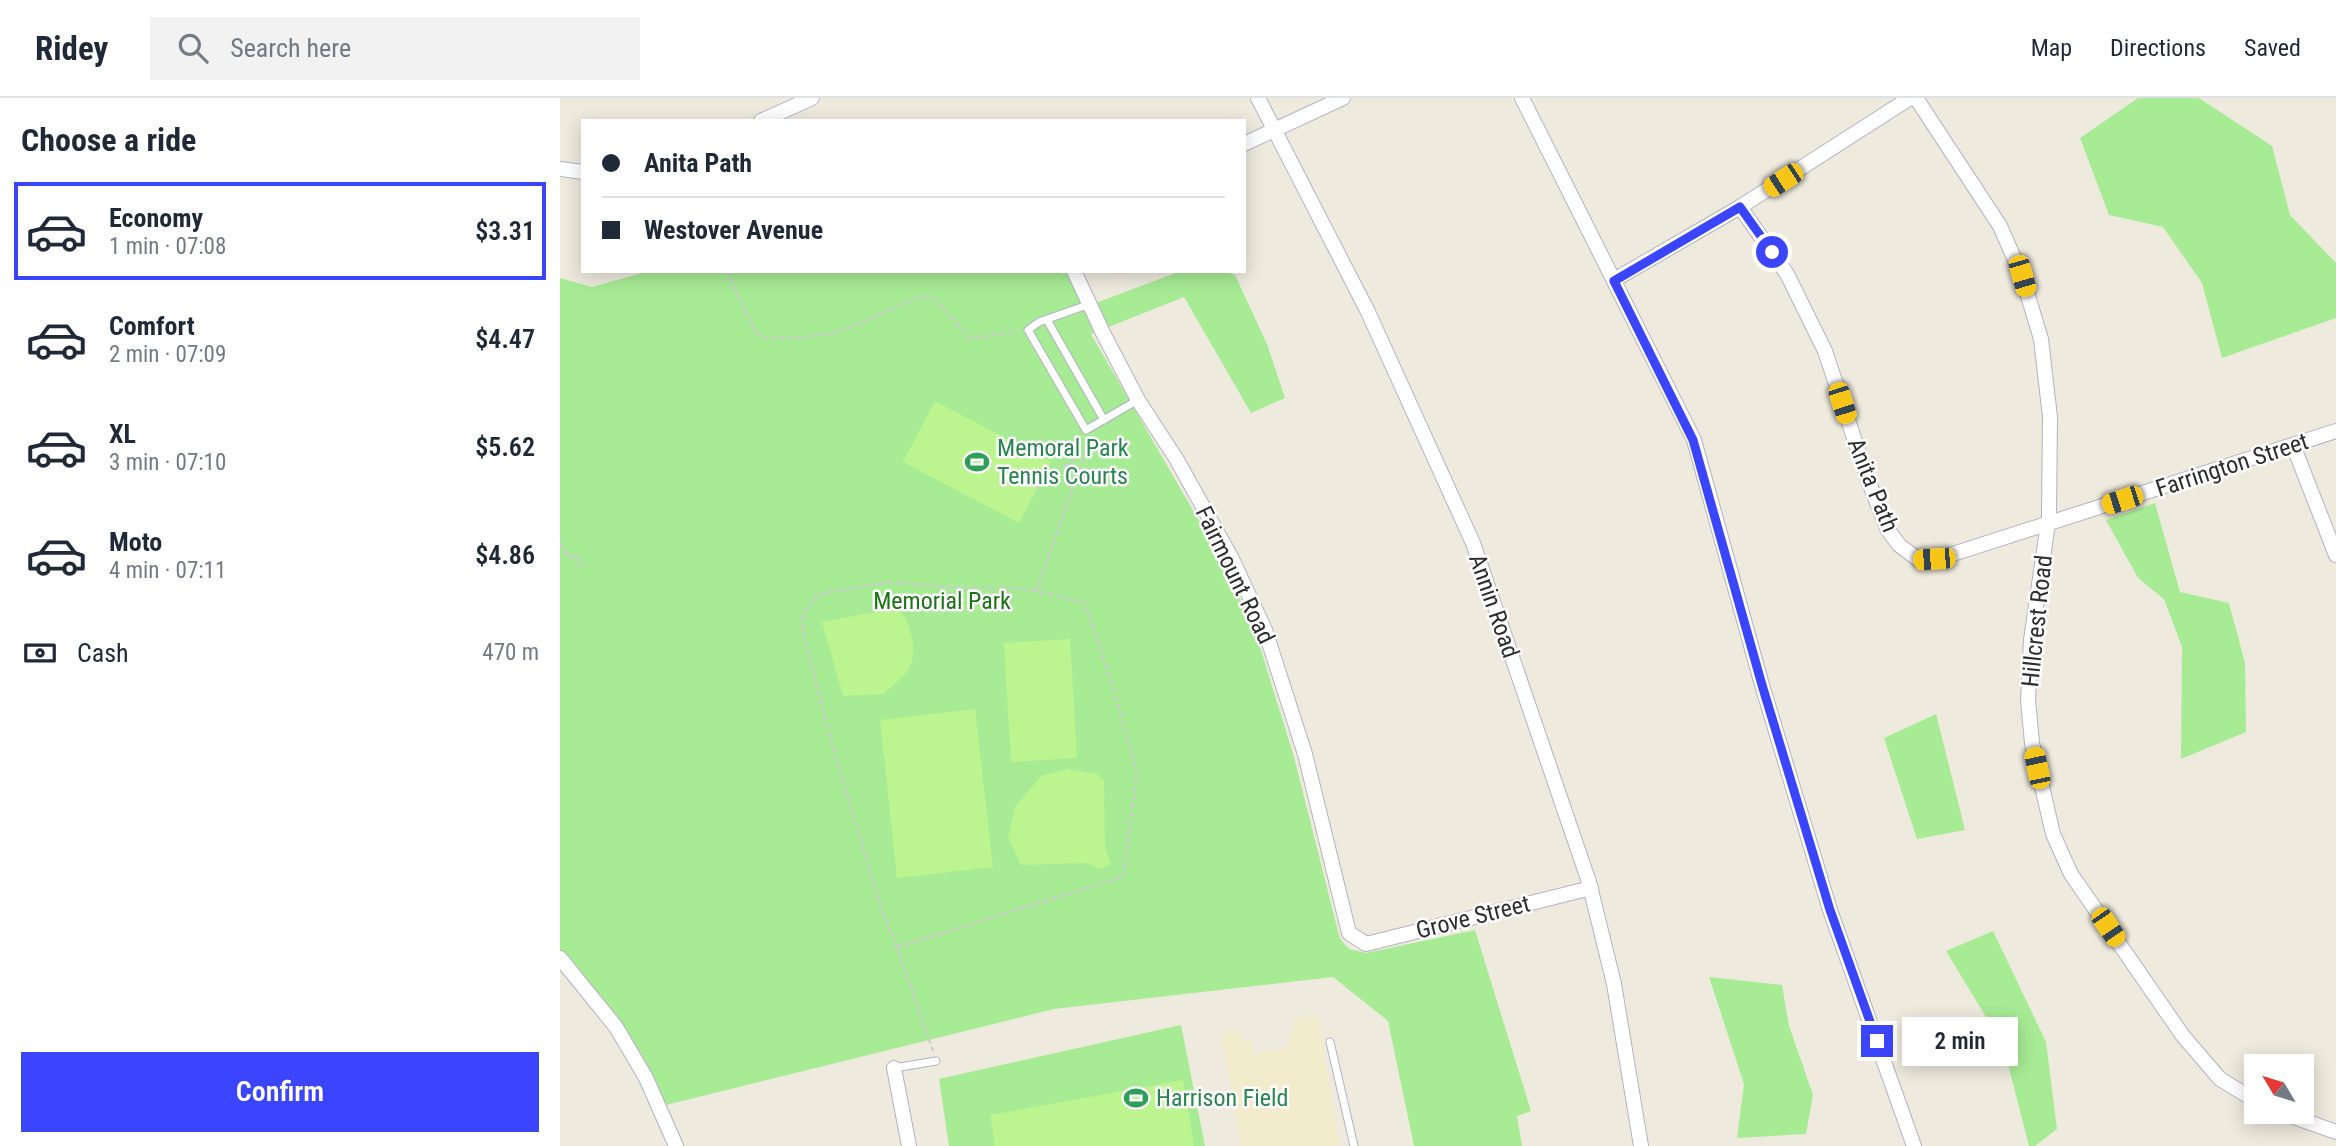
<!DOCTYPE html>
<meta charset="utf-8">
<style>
:root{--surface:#fff;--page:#f2f2f3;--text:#1f2937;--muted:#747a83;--line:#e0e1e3;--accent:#3b45ff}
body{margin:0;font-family:"Roboto Condensed",sans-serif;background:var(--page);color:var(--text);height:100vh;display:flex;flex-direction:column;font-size:26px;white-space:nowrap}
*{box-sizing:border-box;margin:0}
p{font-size:23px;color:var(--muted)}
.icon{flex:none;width:38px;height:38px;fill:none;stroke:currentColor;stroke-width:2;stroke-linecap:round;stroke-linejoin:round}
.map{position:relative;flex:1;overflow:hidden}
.side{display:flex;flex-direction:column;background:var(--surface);width:560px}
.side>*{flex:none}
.banner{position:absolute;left:21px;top:21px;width:665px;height:154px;border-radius:0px;box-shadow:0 4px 18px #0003;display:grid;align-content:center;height:154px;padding:0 21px;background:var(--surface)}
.needle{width:46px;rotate:308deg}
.buttons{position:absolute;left:1684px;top:956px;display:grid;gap:14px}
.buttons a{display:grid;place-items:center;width:70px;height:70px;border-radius:0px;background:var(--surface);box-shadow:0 4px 18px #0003;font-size:35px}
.end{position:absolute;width:32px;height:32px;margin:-16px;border:9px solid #3b45ff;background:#fff;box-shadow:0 0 0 4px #fff}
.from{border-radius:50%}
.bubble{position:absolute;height:49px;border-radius:0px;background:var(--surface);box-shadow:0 4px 18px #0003;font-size:23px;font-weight:600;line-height:49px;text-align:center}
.car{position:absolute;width:21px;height:42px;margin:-21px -10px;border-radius:9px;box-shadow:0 0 5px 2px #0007;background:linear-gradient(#f5c518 24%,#345 0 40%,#f5c518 0 76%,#345 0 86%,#f5c518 0)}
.banner b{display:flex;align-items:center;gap:24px;height:66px;font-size:26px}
.banner b+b{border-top:2px solid var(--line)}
.banner i{width:18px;height:18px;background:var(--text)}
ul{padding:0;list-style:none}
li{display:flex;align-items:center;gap:21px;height:98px;margin:0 14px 10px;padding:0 7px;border:4px solid transparent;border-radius:0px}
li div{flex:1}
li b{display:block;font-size:26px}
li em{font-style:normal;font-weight:600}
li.on{border-color:var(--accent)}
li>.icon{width:63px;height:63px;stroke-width:1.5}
h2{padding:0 21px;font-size:32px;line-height:84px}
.pay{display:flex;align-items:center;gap:18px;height:77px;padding:0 21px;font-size:26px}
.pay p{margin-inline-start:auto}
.action{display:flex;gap:14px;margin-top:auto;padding:14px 21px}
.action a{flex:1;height:80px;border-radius:0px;background:var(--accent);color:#fff;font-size:28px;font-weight:600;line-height:80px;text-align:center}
header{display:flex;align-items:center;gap:42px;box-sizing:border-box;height:98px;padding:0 35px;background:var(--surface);border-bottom:2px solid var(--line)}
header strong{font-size:33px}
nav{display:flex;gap:38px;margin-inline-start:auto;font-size:24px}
.search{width:490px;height:63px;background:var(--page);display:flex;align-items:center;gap:18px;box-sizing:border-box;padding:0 24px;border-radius:0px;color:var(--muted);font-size:26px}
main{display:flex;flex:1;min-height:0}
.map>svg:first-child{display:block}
.education{fill:#f2ebcc}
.green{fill:#a7eb95}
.pitch{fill:#bcf48f}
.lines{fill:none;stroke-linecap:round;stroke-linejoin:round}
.service-casing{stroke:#b2b3c1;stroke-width:9}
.minor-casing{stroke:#b2b3c1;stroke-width:16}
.path{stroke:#cdcdcd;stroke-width:2.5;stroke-dasharray:5 3.5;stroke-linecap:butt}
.service{stroke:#fff;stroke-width:7}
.minor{stroke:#fff;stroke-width:14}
.route{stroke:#3b45ff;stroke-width:9}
.labels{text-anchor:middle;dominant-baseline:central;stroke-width:5;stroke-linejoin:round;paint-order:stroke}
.leisure-label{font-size:24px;fill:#27864d;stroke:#fff;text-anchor:start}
.street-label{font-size:24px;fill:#2d2d2d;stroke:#fff}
.park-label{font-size:24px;fill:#1a7313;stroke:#fff}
</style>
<header>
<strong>Ridey</strong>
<div class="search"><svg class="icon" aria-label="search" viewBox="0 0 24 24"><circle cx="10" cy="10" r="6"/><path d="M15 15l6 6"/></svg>Search here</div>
<nav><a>Map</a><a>Directions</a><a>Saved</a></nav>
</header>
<main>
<section class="side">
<h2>Choose a ride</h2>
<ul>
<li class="on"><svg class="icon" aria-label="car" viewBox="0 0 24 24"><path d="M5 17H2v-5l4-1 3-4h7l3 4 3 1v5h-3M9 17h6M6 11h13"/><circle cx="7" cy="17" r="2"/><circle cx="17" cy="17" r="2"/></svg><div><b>Economy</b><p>1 min · 07:08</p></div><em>$3.31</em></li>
<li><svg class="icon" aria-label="car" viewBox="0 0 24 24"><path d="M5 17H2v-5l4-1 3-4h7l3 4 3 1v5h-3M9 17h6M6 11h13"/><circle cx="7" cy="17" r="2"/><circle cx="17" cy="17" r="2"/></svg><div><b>Comfort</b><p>2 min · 07:09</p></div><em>$4.47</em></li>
<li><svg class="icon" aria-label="car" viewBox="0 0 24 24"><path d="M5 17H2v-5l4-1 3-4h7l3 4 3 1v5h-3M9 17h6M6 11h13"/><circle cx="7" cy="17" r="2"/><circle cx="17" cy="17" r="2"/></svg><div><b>XL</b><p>3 min · 07:10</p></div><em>$5.62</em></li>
<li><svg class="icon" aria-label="car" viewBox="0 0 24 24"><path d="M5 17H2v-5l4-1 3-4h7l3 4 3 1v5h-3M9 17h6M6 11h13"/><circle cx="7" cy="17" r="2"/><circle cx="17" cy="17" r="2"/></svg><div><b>Moto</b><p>4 min · 07:11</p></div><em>$4.86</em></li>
</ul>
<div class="pay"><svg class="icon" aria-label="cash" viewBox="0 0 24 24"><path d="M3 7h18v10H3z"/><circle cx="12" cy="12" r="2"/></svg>Cash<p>470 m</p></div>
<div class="action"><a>Confirm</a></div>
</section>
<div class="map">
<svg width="1776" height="1048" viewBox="0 0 1776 1048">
<rect width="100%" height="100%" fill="#efeade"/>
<path class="education" d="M758,918L779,1048H681L662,936L681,933L683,944L690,943L693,956L730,950L728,935L735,934L733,922Z"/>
<g class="green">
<path d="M1578,0H1639L1712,48L1730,117L1776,165V220L1662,260L1642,185L1603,129L1549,117L1520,40Z"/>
<path d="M89,173H506L533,206L621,173H662L675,177L707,246L725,300L691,315L624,199L531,236L667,471L697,539L734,659L780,841L789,851L806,855L915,832L971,1013L957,1018L962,1048H854L828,923L773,879L494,911L106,1007L0,864V180L32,189Z"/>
<path d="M1595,405L1620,494L1669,505L1685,565L1686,634L1621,661L1622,549L1604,501L1578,480L1546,422Z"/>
<path d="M1376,616L1405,732L1357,741L1324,640Z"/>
<path d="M1433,833L1486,944L1497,1031L1475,1048H1469L1443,947L1386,853Z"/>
<path d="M1149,879L1222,887L1229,928L1253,997L1246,1036L1177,1040L1184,986Z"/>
<path d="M621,927L645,1048H389L379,981Z"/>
</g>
<g class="pitch">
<path d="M375,303L491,364L459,425L343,364Z"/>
<path d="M337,510C351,522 359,555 348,572C342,581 331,588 324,596L283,598L262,524Z"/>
<path d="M510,541L517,660L451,664L444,545Z"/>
<path d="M415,611L433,769L337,780L320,622Z"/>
<path d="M508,671L537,676L544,682L545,749L551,766L539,771L528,765L461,767L448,740L455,709L481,678Z"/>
<path d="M623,982L634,1048H435L430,1017Z"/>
</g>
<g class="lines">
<g class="service-casing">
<g id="service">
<path d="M530,206L479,224L468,232L526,332L578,302"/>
<path d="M487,222L544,322"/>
<path d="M770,944L794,1048"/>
<path d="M334,970L376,963"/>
</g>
</g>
<g class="minor-casing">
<g id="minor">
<path d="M698,0L808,214L913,445L1029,784L1054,886L1081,1048"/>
<path d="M962,0L1134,342L1202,587L1270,812L1354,1048"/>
<path d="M1356,0L1440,128L1462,178L1481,241L1490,319L1489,418L1471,542L1468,602L1472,645L1493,736L1511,776L1623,938L1660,981L1696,1003"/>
<path d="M201,23L252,0"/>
<path d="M684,46L783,0"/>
<path d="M0,71L23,74"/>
<path d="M1180,109L1227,176L1265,253L1308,382L1328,432L1339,447L1359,462H1374L1776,333"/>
<path d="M514,173L543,235L578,302L617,362L672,461L705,532L745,656L789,835L806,846L1031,790"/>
<path d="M1054,182L1180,109L1350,0"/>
<path d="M1733,347L1776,457"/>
<path d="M0,860L56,929L86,980L116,1048"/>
<path d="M334,970L349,1048"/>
<path d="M1717,1013L1776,1034"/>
</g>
</g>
<g class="path">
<path d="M167,173L194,232L204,240H238L276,235L362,198L376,202L411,241L458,233"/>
<path d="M477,390L527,351"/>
<path d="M0,445L9,460L15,456L22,469"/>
<path d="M476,493L527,351L526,341"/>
<path d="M337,849L563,779L577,675L553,589L525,505L476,493L451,490H391L331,484L259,496L247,509L242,521L243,535L273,650L322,812L337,849L373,953"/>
</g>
<use href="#service" class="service"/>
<use href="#minor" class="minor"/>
</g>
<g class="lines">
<path class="route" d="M1212,154L1180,109L1054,183L1133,342L1202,587L1270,812L1317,943"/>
</g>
<defs>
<g id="stadium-bare" transform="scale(1.89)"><path d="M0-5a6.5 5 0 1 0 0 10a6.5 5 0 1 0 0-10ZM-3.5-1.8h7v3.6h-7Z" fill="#2e9e5b" stroke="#fff" stroke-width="2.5" paint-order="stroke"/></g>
</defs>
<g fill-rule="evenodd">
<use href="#stadium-bare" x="417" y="364"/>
<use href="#stadium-bare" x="576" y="1000"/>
</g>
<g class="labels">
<g class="leisure-label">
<text x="437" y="350">Memoral Park<tspan x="437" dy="28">Tennis Courts</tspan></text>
<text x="596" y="1000">Harrison Field</text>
</g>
<g class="street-label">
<text transform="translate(1672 367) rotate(-18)">Farrington Street</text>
<text transform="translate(1313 387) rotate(68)">Anita Path</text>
<text transform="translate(675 477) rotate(64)">Fairmount Road</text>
<text transform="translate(934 508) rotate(71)">Annin Road</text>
<text transform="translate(1477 523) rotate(-84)">Hillcrest Road</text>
<text transform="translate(913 819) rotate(-14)">Grove Street</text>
</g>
<g class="park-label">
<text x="382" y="503">Memorial Park</text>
</g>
</g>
</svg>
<div class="buttons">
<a><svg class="needle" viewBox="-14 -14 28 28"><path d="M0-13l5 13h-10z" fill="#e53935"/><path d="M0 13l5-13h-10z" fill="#747a83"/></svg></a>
</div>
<i class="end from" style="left:1212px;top:154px"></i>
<i class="end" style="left:1317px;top:943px"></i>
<div class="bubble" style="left:1342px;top:919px;width:116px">2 min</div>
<i class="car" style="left:1223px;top:82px;rotate:237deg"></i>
<i class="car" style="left:1462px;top:178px;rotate:164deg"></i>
<i class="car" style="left:1282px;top:305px;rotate:162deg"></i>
<i class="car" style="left:1562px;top:402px;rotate:252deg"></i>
<i class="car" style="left:1374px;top:461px;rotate:266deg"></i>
<i class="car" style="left:1477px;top:670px;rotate:348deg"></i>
<i class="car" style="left:1548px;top:829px;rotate:146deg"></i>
<div class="banner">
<b><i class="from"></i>Anita Path</b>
<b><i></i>Westover Avenue</b>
</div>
</div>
</main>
